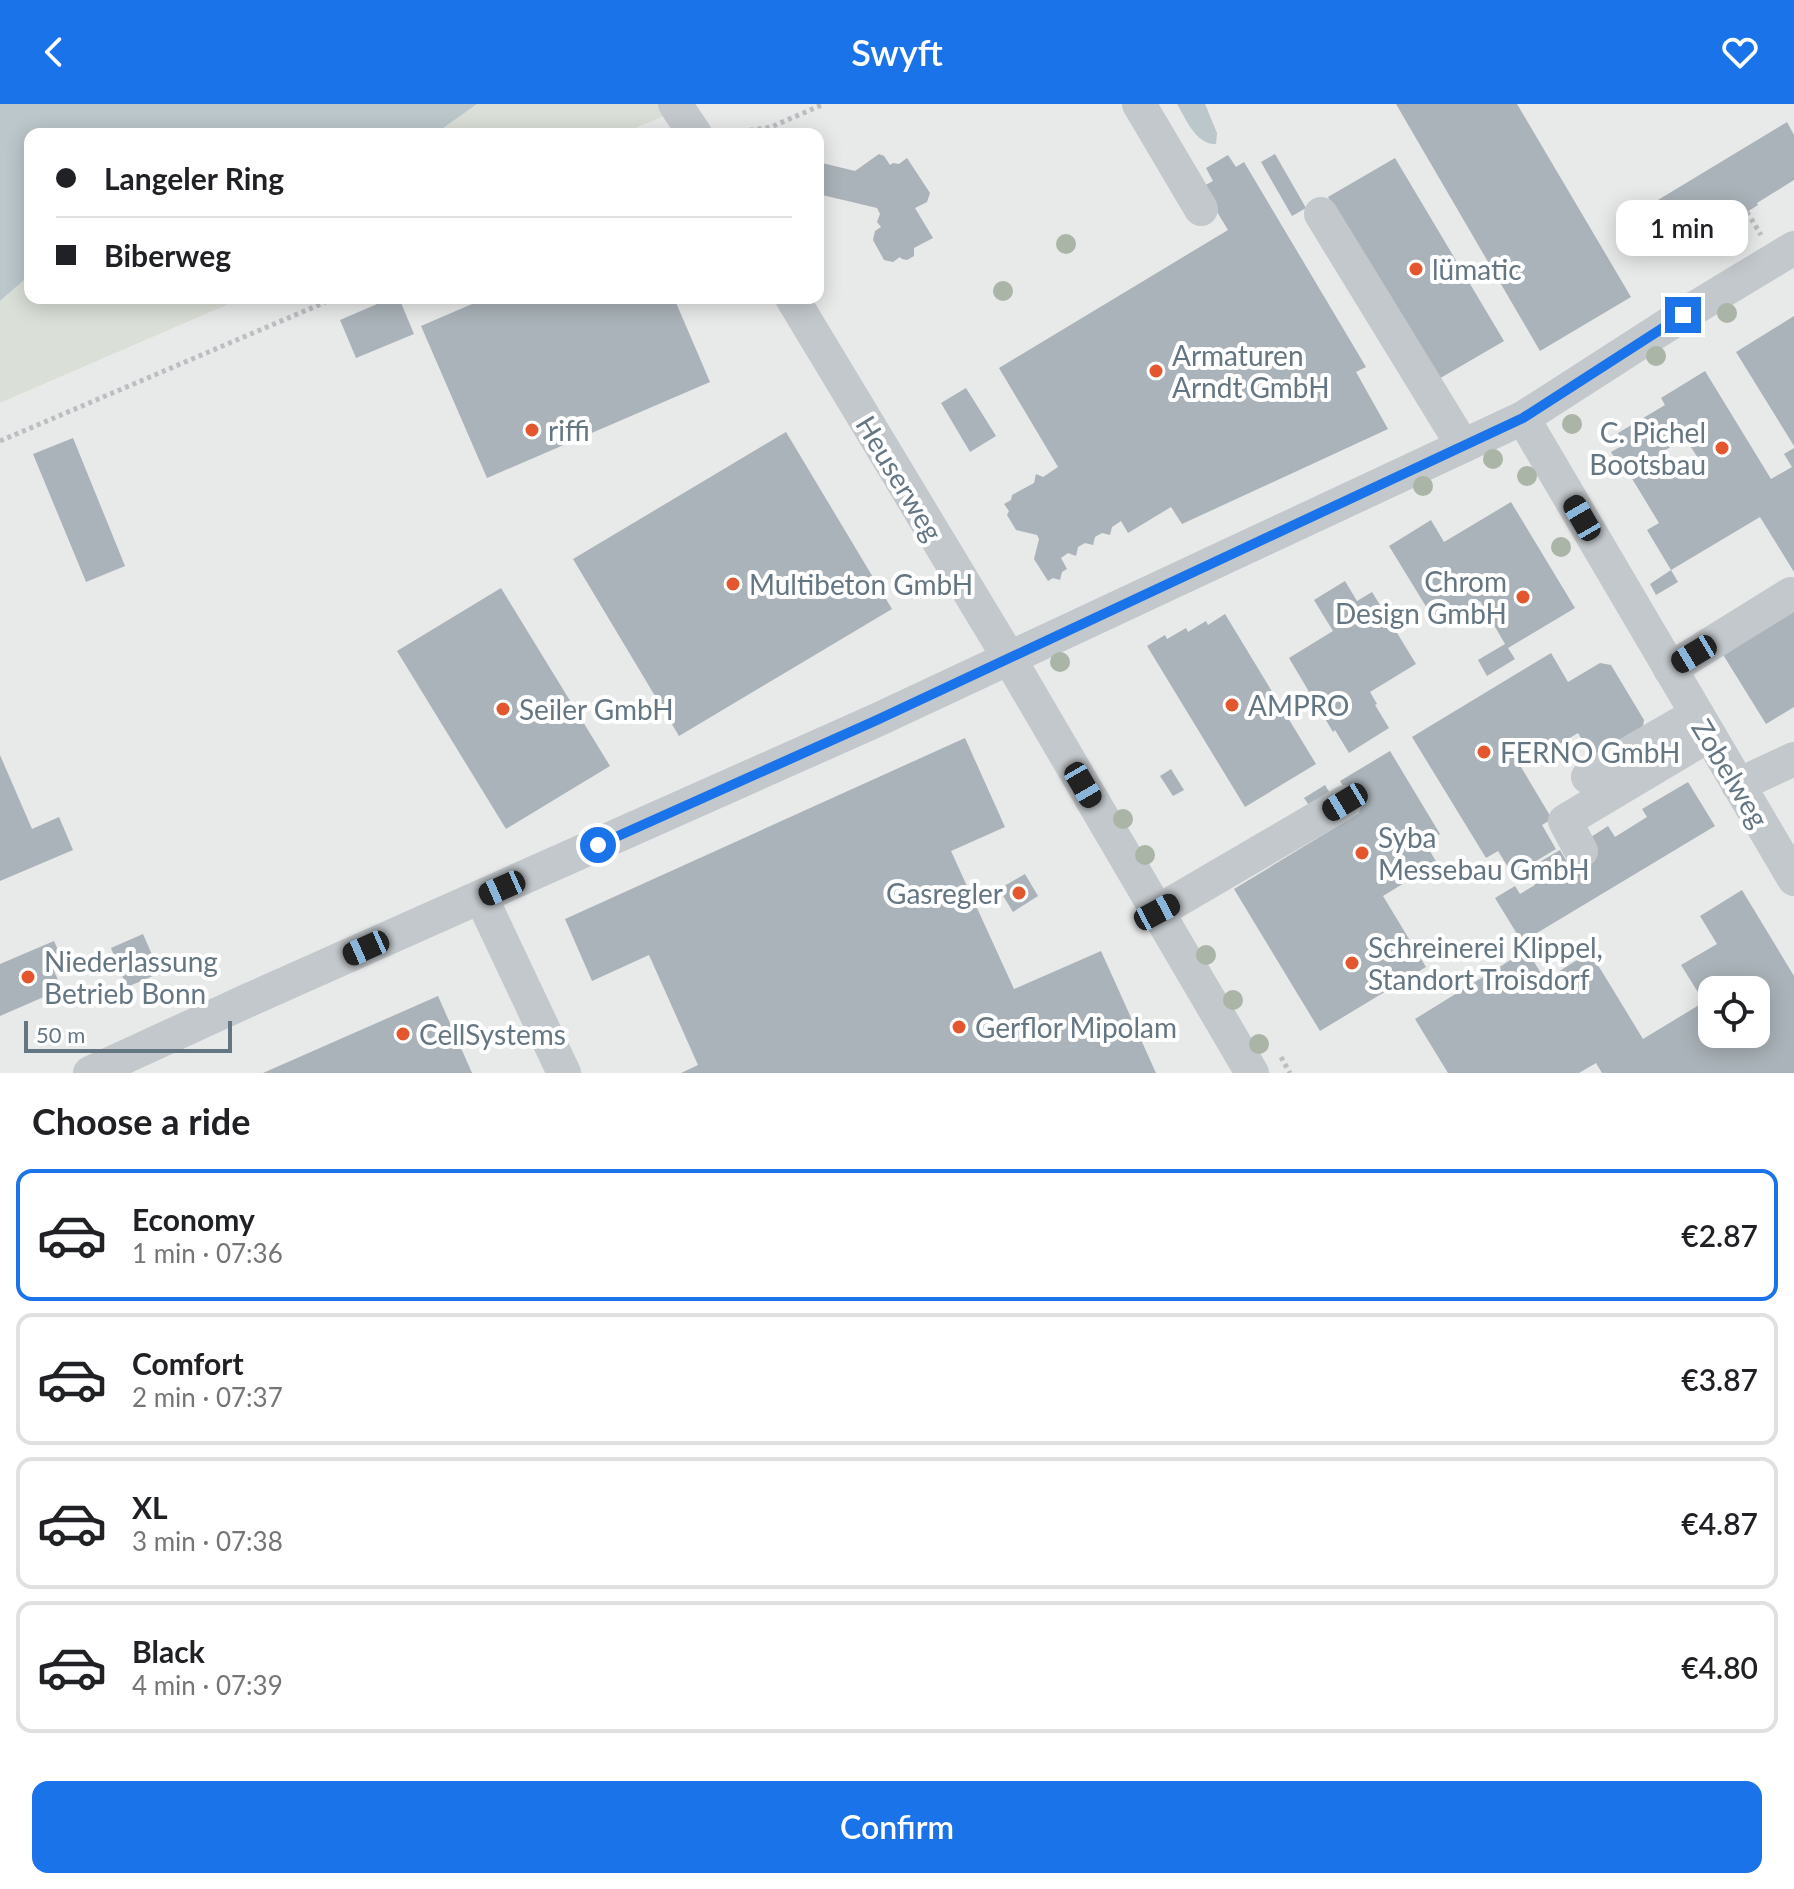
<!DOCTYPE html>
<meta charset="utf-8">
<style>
:root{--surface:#fff;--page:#f2f2f2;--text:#202124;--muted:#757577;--line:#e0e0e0;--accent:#1a73e8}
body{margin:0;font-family:Lato,sans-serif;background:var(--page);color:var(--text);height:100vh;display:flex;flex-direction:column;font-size:30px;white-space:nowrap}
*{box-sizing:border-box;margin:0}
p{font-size:26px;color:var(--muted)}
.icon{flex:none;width:44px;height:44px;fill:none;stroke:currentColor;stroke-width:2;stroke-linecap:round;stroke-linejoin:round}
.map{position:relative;height:969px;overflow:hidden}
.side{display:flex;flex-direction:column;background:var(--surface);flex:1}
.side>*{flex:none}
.banner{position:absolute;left:24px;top:24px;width:800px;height:176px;border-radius:16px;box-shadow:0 4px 20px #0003;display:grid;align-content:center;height:176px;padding:0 32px;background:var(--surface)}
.buttons{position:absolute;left:1698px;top:872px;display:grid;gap:16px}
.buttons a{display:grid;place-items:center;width:72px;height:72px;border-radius:16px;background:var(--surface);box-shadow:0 4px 20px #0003;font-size:40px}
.scale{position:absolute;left:24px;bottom:20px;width:208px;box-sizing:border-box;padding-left:8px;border:4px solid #657683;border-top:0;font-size:22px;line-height:28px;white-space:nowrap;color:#657683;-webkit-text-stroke:6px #fff;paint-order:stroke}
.end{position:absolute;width:36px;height:36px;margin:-18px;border:10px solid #1a73e8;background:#fff;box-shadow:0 0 0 4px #fff}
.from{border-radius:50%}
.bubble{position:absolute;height:56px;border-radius:16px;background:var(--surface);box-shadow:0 4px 20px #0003;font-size:26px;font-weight:600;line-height:56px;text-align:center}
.car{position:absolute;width:24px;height:48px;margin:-24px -12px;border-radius:10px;box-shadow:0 0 6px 2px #0007;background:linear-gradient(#222 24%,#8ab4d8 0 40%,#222 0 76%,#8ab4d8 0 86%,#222 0)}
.banner b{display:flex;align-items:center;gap:28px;height:76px;font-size:30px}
.banner b+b{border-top:2px solid var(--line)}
.banner i{width:20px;height:20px;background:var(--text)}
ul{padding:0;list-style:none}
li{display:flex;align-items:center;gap:24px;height:132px;margin:0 16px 12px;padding:0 16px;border:4px solid var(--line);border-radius:16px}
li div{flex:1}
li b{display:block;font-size:30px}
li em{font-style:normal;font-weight:600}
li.current{border-color:var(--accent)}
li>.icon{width:72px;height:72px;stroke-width:1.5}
h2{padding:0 32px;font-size:36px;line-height:96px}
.action{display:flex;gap:16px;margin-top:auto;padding:16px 32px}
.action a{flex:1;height:92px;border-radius:16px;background:var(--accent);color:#fff;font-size:32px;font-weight:600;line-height:92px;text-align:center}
header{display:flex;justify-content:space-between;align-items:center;height:104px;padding:0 32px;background:var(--accent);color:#fff;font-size:36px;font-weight:600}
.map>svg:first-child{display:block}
.built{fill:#e8e9e9;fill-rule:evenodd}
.green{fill:#dadfd7}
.water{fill:#bbc7cb}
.building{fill:#aab3b9;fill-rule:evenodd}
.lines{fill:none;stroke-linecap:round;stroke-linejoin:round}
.path{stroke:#bbbfc2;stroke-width:5;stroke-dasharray:4 4;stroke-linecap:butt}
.minor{stroke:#c3c8cc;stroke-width:34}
.tree{fill:#aab4a7}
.route{stroke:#1a73e8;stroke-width:10}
.poi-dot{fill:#e4572e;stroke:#fff;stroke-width:3}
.labels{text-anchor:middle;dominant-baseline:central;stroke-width:8;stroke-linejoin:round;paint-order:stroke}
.poi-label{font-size:28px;fill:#657683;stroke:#fff;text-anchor:start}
.street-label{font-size:28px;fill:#657683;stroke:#fff}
</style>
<header><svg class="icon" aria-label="back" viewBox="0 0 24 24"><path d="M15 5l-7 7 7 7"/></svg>Swyft<svg class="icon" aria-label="heart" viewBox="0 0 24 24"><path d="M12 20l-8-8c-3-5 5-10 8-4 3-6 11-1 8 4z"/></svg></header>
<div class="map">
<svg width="1794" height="969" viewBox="0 0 1794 969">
<rect width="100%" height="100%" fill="#fafaf8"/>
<path class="built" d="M692,0H1794V969H0V299L243,194H818V30H622ZM1712,886H1756V930H1712Z"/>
<g class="green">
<path d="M477,0H692L622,30H435Z"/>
<path d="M30,171V194H243L0,299V197Z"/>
</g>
<g class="water">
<path d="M0,0H477L435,30H30V171L0,197Z"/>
<path d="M1177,0H1205L1217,29L1216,40C1196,41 1186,15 1177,0Z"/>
</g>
<g class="building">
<path d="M1396,0H1517L1631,193L1540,247Z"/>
<path d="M1787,18L1794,31V76L1757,99L1758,101L1747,108L1733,116L1732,114L1676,148L1648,102Z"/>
<path d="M879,50L884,52L890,61L893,59L899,60L907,54L930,89L927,98L915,104L933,134L914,144V152L907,156L902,155L900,153L893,158L884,156L873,136L875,127L881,123L877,118L880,110L877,104L818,90V58L855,67Z"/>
<path d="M1275,50L1306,104L1292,112L1261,58Z"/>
<path d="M1228,51L1236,63L1244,58L1366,263L1356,268L1388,325L1182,420L1171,403L1128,429L1121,417L1112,423L1110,431L1102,429L1095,433L1093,441L1085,439L1078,443L1076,452L1068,449L1061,454L1067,465L1062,468L1060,476L1053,474L1048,477L1034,455L1039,435L1037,431L1016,426L1007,411L1009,407L1004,400L1011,396L1012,391L1034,379L1036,370L1043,373L1058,363L999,264L1228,126L1202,83L1213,77L1206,64Z"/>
<path d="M1395,54L1504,237L1437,276L1328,93Z"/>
<path d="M391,194H399L414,230L356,254L340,216Z"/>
<path d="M486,194H674L710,278L487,374L421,222Z"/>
<path d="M1794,212V342L1736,248Z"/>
<path d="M1705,267L1771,375L1792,363L1784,350L1794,344V468L1760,413L1671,466L1647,426L1659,419L1628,368L1625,370L1611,348L1625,340L1618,329L1665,301L1661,294ZM1685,334L1698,354L1676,367L1664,347Z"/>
<path d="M966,284L996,332L970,348L941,299Z"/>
<path d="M786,328L892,505L679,632L573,455Z"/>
<path d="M73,334L125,462L86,478L33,350Z"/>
<path d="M1511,398L1575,504L1508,544L1515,555L1487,572L1478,556L1505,540L1480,497L1438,522L1389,442L1431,416L1444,438Z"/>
<path d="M1671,466L1678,478L1656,491L1650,480Z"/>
<path d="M1345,477L1357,497L1372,488L1416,560L1370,588L1377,600L1375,601L1389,624L1349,649L1335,626L1333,628L1289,554L1333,527L1314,496Z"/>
<path d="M501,484L610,662L506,725L397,547Z"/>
<path d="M1794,506V603L1766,620L1722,549Z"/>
<path d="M1225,510L1316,660L1245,703L1147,542L1165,531L1167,535L1186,524L1188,528L1206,517L1208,521Z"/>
<path d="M1551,549L1568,578L1600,559L1611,561L1644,616L1642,628L1601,652L1590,649L1578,629L1521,663L1552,715L1542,721L1556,745L1513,771L1498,747L1486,754L1412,633Z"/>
<path d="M965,634L1005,723L951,747L1014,885L1101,847L1156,969H681L698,961L649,851L592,877L565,815Z"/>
<path d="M1390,647L1440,730L1425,739L1437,759L1383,792L1426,863L1320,927L1234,785L1359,709L1340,677Z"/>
<path d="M0,651L32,725L59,713L73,746L0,777Z"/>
<path d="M1171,665L1184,686L1173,692L1160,672Z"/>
<path d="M1688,678L1715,722L1522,838L1495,794L1515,782L1520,790L1535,781L1526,766L1560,746L1568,760L1597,743L1591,733L1608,722L1615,733L1647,713L1642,705Z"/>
<path d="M1325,681L1331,691L1311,704L1304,694Z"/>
<path d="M1025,770L1038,792L1013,808L999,785Z"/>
<path d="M1742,786L1794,872V969H1602L1596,959L1579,969H1448L1415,915L1527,846L1545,876L1590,848L1643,935L1704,898L1681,861L1717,840L1700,812ZM1712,886H1756V930H1712Z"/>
<path d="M143,830L160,869L127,883L111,844Z"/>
<path d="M54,837L62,855L51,860L62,885L0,912V860Z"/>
<path d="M438,892L472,969H263Z"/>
</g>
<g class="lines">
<g class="path">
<path d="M726,30L771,23L824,0"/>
<path d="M1747,108L1761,131"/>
<path d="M0,337L335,194"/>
<path d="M1281,953L1290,969"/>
</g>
<g class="minor">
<path d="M675,0L695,30"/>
<path d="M1139,0L1201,105"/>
<path d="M1321,110L1463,342"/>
<path d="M792,194L1009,554L1252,969"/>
<path d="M1523,314L1794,775"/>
<path d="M1670,565L1791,490"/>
<path d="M1588,673L1697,610"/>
<path d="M1738,681L1794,655"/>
<path d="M1581,747L1565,717L1709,631"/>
<path d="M481,793L564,969"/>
<path d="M1157,808L1345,698"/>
<path d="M90,969L251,895L877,616L1523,314L1683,211L1794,144"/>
</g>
</g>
<g class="tree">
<circle cx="1066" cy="140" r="10"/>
<circle cx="1003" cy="187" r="10"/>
<circle cx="1727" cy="209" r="10"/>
<circle cx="1656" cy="252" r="10"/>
<circle cx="1572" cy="320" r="10"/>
<circle cx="1493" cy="355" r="10"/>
<circle cx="1527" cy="372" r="10"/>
<circle cx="1423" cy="382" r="10"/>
<circle cx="1561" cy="443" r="10"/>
<circle cx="1060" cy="558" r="10"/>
<circle cx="1123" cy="715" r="10"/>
<circle cx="1145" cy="751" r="10"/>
<circle cx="1206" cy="851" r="10"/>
<circle cx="1233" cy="896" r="10"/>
<circle cx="1259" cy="940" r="10"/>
</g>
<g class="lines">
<path class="route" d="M598,741L877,616L1523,314L1683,211"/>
</g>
<g class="poi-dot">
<circle cx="1416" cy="165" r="8"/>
<circle cx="1156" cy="267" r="8"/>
<circle cx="532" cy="326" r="8"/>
<circle cx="1722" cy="344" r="8"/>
<circle cx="733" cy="480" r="8"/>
<circle cx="1523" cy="493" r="8"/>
<circle cx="1232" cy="601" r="8"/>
<circle cx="503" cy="605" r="8"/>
<circle cx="1484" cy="648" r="8"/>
<circle cx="1362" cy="749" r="8"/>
<circle cx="1019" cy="789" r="8"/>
<circle cx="1352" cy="859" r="8"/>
<circle cx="28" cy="873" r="8"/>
<circle cx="959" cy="923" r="8"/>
<circle cx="403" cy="930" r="8"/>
</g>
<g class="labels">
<g class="poi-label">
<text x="1432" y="165">lümatic</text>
<text x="1172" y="251">Armaturen<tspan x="1172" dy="32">Arndt GmbH</tspan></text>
<text x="548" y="326">riffi</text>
<text x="1706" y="328" text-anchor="end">C. Pichel<tspan x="1706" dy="32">Bootsbau</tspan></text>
<text x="1507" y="477" text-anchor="end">Chrom<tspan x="1507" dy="32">Design GmbH</tspan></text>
<text x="749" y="480">Multibeton GmbH</text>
<text x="1248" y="601">AMPRO</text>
<text x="519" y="605">Seiler GmbH</text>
<text x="1500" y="648">FERNO GmbH</text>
<text x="1378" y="733">Syba<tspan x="1378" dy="32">Messebau GmbH</tspan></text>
<text x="1003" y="789" text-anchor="end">Gasregler</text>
<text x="1368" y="843">Schreinerei Klippel,<tspan x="1368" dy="32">Standort Troisdorf</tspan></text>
<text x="44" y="857">Niederlassung<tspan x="44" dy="32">Betrieb Bonn</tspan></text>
<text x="975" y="923">Gerflor Mipolam</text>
<text x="419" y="930">CellSystems</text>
</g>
<g class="street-label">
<text transform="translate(900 374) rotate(59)">Heuserweg</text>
<text transform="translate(1731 669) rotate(59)">Zobelweg</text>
</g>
</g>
</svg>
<div class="buttons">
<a><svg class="icon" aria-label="locate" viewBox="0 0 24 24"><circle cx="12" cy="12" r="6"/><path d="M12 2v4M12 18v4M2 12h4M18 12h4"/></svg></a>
</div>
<div class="scale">50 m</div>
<i class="end from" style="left:598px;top:741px"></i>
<i class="end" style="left:1683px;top:211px"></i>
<div class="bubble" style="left:1616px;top:96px;width:132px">1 min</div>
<i class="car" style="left:1582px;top:414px;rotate:330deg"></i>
<i class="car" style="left:1694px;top:550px;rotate:239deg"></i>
<i class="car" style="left:1083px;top:681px;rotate:150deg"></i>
<i class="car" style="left:1345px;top:698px;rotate:239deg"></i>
<i class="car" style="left:502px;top:784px;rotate:246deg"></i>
<i class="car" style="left:1157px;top:808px;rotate:62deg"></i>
<i class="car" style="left:366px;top:844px;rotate:246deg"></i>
<div class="banner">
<b><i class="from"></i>Langeler Ring</b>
<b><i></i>Biberweg</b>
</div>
</div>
<section class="side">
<h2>Choose a ride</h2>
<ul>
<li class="current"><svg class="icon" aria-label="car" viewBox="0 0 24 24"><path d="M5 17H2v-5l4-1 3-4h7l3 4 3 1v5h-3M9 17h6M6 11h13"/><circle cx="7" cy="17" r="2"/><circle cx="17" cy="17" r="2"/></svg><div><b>Economy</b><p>1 min · 07:36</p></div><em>€2.87</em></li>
<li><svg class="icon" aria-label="car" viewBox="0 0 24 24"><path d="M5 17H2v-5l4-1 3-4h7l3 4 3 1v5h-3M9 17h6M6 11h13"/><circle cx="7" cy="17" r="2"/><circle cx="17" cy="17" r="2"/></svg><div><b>Comfort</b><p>2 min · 07:37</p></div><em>€3.87</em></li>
<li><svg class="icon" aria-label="car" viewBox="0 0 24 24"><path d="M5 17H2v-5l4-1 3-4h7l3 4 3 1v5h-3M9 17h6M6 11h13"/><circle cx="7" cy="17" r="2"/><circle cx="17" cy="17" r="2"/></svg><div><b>XL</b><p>3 min · 07:38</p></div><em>€4.87</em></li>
<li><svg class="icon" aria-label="car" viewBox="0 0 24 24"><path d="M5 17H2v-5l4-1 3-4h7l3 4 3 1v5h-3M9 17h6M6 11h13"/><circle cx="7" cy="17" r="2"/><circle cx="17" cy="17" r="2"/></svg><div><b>Black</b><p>4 min · 07:39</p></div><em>€4.80</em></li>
</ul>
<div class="action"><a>Confirm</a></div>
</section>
